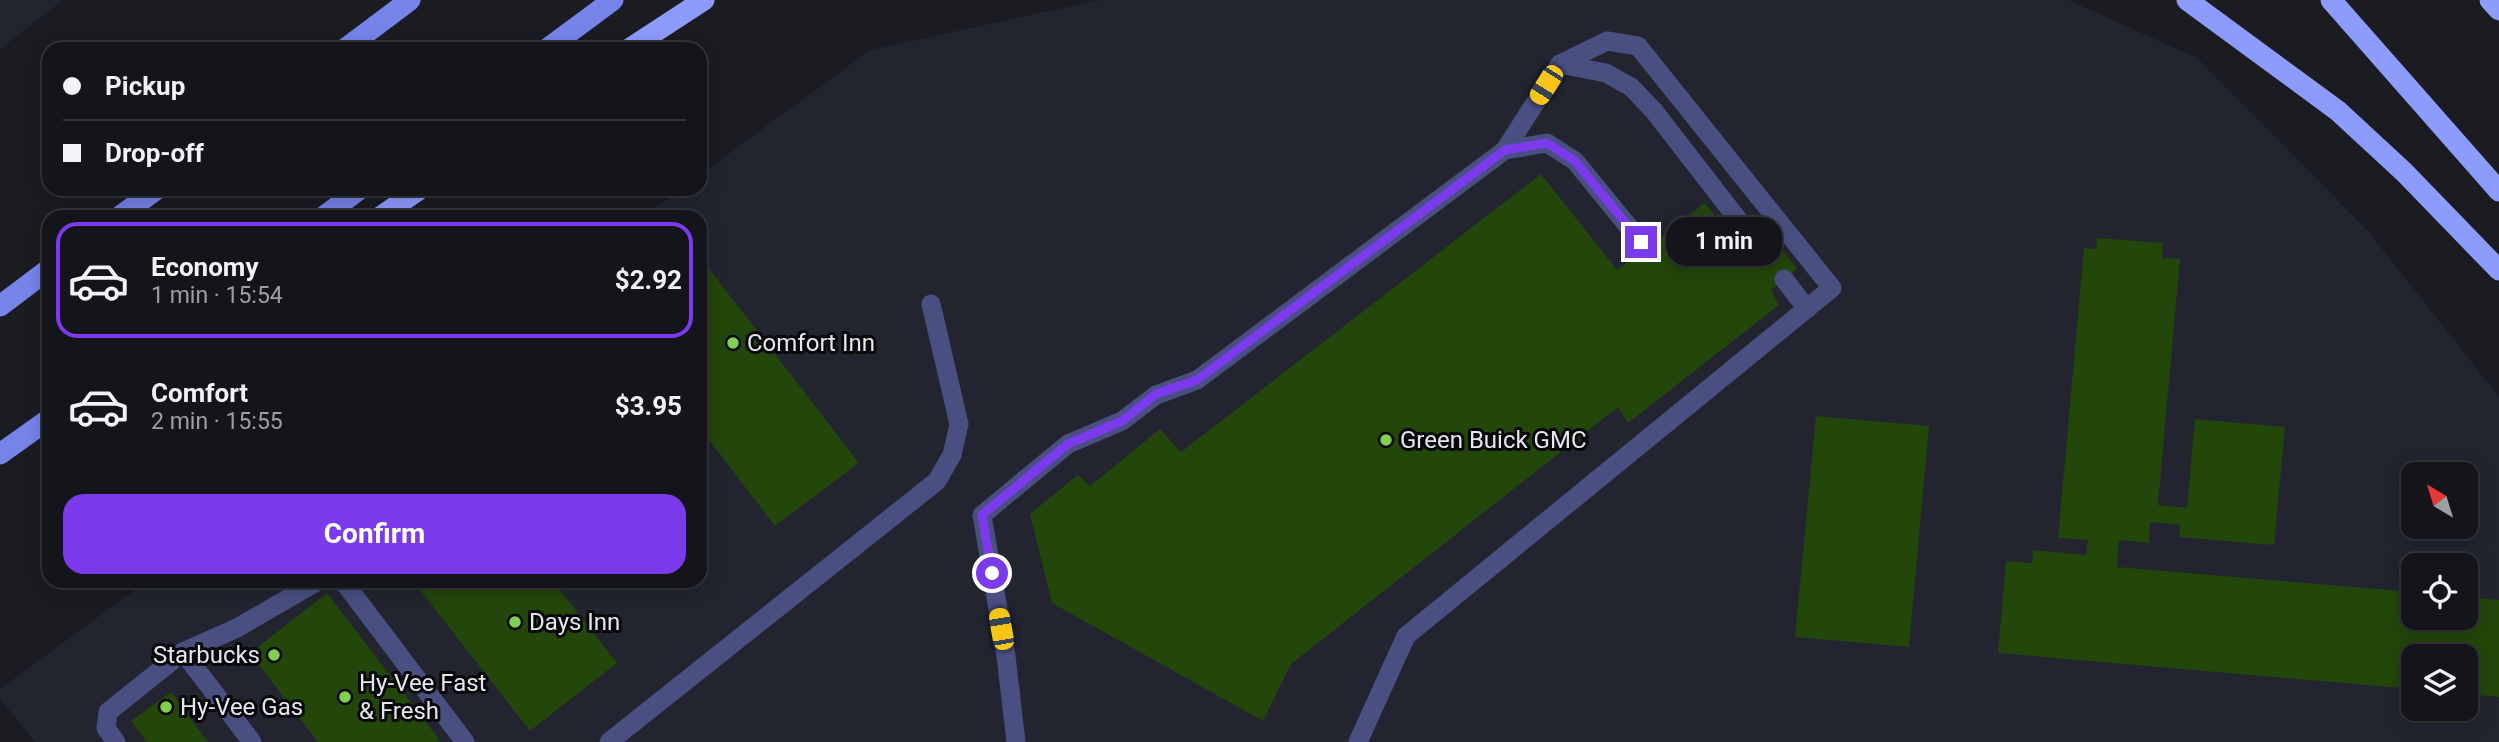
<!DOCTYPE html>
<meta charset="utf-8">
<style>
:root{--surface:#14151a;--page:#1d1e23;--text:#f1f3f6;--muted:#9d9fa2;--line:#333439;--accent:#7c3aed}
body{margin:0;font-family:Roboto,sans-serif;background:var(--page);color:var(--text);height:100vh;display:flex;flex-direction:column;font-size:26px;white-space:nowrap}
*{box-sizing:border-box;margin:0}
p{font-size:23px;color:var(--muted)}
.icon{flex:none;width:38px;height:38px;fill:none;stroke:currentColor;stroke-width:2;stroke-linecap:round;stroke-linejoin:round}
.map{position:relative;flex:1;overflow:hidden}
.panel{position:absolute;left:42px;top:210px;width:665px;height:378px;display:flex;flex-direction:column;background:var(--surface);border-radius:21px;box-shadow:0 4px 18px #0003,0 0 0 2px var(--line)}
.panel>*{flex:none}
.top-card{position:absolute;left:42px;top:42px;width:665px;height:154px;border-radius:21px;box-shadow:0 4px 18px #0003,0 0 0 2px var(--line);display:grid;align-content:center;height:154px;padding:0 21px;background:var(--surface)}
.needle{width:46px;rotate:322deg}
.tools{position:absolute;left:2401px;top:462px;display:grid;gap:14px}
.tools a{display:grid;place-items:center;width:77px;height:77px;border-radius:14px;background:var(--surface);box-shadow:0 4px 18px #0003,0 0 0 2px var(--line);font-size:35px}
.end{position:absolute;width:32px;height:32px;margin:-16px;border:9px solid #7c3aed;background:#fff;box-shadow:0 0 0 4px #fff}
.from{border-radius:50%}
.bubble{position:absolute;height:49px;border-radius:21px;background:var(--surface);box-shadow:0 4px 18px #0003,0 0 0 2px var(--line);font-size:23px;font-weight:700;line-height:49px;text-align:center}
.car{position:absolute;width:21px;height:42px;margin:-21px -10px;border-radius:9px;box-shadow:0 0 5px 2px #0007;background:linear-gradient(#f5c518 24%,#345 0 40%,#f5c518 0 76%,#345 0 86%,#f5c518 0)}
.top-card b{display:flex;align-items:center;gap:24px;height:66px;font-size:26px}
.top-card b+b{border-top:2px solid var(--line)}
.top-card i{width:18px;height:18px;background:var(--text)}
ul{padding:12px 0 0;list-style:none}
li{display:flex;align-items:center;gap:21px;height:116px;margin:0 14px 10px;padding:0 7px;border:4px solid transparent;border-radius:21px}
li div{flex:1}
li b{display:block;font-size:26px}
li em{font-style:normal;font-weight:700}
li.on{border-color:var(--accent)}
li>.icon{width:63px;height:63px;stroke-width:1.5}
.button{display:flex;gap:14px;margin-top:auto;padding:14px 21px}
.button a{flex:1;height:80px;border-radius:21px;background:var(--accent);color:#fff;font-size:28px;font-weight:700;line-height:80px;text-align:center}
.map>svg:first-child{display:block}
.built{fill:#222430;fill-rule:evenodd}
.building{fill:#23460a}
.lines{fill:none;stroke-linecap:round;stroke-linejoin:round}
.lane{stroke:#495081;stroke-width:19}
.primary{stroke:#7683e9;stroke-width:21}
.highway{stroke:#8d9bfd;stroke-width:21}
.route{stroke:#7c3aed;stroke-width:9}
.poi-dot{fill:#81d051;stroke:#060709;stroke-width:2.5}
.labels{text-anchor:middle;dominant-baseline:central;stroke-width:6;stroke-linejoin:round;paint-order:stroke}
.poi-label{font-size:24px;fill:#e6e7ec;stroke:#060709;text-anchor:start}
</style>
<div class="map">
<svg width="2499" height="742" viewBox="0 0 2499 742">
<rect width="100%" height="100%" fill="#1b1c22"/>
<g class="built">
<path d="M0,0H63L0,49Z"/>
<path d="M1100,0H2068L2197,58L2368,231L2499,397V742H35L0,699V689L147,581H700V217H643L681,189H700V175L870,50ZM2413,474H2466V527H2413ZM2413,565H2466V618H2413ZM2413,656H2466V709H2413Z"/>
</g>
<g class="building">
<path d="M1541,174L1617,270L1705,203L1731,236L1756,216L1797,269L1771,290L1779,305L1628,423L1618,407L1291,664L1263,721L1052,603L1030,514L1078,475L1090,486L1160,429L1181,452Z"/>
<path d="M2097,238L2163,243L2162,258L2180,259L2158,505L2187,508L2195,419L2285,427L2274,545L2179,537L2180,525L2150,522L2149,543L2119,540L2117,567L2413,592V618H2466V597L2499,600V697L2466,694V656H2413V689L1998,653L2006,561L2032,563L2033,550L2086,555L2088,540L2058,538L2084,248L2096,249Z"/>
<path d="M700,257L859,463L775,526L700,428Z"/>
<path d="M1816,416L1929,426L1909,647L1795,637Z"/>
<path d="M413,581H553L617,663L530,731Z"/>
<path d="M327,593L441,742H318L250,653Z"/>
<path d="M171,692L208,742H147L131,721Z"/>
</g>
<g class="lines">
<g class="lane">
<path d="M1560,64L1606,73L1631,87L1654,111L1743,226"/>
<path d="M1505,150L1547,143L1575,161L1641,242"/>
<path d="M1784,279L1807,309"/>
<path d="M343,581L465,742"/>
<path d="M183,652L237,628L318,581"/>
<path d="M116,742L106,728L108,712L183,652L252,742"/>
<path d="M609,742L937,481L952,455L959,424L931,304"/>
<path d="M1016,742L1006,656L982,515L1068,444L1122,421L1156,395L1197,380L1505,150L1560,64L1607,41L1638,46L1832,288L1406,636L1358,742"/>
</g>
<g class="primary">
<path d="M345,49L410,0"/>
<path d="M547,49L613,0"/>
<path d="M119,217L157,189"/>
<path d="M323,217L360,189"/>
<path d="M0,306L49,269"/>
<path d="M0,454L49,419"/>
</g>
<g class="highway">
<path d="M2187,0L2338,111L2404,172L2499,270"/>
<path d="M2331,0L2499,191"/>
<path d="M2490,0L2499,10"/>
<path d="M629,49L704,0"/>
<path d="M380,217L420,189"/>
</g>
</g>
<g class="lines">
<path class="route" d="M992,573L982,515L1068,444L1122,421L1156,394L1197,380L1505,150L1547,143L1575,161L1641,242"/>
</g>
<g class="poi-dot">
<circle cx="733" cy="343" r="7"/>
<circle cx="1386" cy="440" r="7"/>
<circle cx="515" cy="622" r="7"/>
<circle cx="274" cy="655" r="7"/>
<circle cx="345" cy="697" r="7"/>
<circle cx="166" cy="707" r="7"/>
</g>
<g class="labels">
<g class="poi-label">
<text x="747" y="343">Comfort Inn</text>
<text x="1400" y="440">Green Buick GMC</text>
<text x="529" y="622">Days Inn</text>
<text x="260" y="655" text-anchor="end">Starbucks</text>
<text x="359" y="683">Hy-Vee Fast<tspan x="359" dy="28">&amp; Fresh</tspan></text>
<text x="180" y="707">Hy-Vee Gas</text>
</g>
</g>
</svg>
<div class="tools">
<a><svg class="needle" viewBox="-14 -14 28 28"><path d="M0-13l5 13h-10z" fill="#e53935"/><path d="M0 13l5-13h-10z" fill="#9d9fa2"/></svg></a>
<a><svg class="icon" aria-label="locate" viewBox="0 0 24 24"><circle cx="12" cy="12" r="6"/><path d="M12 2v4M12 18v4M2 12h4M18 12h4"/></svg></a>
<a><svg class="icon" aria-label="layers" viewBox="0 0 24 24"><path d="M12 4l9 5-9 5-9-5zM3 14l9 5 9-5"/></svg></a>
</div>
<i class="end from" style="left:992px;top:573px"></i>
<i class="end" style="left:1641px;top:242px"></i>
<div class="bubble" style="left:1666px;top:217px;width:116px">1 min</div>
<i class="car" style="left:1546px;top:85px;rotate:212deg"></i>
<i class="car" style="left:1001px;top:629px;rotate:350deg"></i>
<div class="top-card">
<b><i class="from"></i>Pickup</b>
<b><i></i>Drop-off</b>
</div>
<section class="panel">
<ul>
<li class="on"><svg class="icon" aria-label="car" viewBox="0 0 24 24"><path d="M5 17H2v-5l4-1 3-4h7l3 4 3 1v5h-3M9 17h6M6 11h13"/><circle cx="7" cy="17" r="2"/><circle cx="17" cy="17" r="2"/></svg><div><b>Economy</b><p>1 min · 15:54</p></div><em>$2.92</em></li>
<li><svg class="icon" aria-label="car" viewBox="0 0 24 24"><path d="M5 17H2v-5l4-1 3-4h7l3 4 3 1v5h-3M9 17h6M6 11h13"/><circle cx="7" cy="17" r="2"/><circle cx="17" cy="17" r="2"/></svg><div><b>Comfort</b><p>2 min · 15:55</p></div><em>$3.95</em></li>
</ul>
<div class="button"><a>Confirm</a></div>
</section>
</div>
